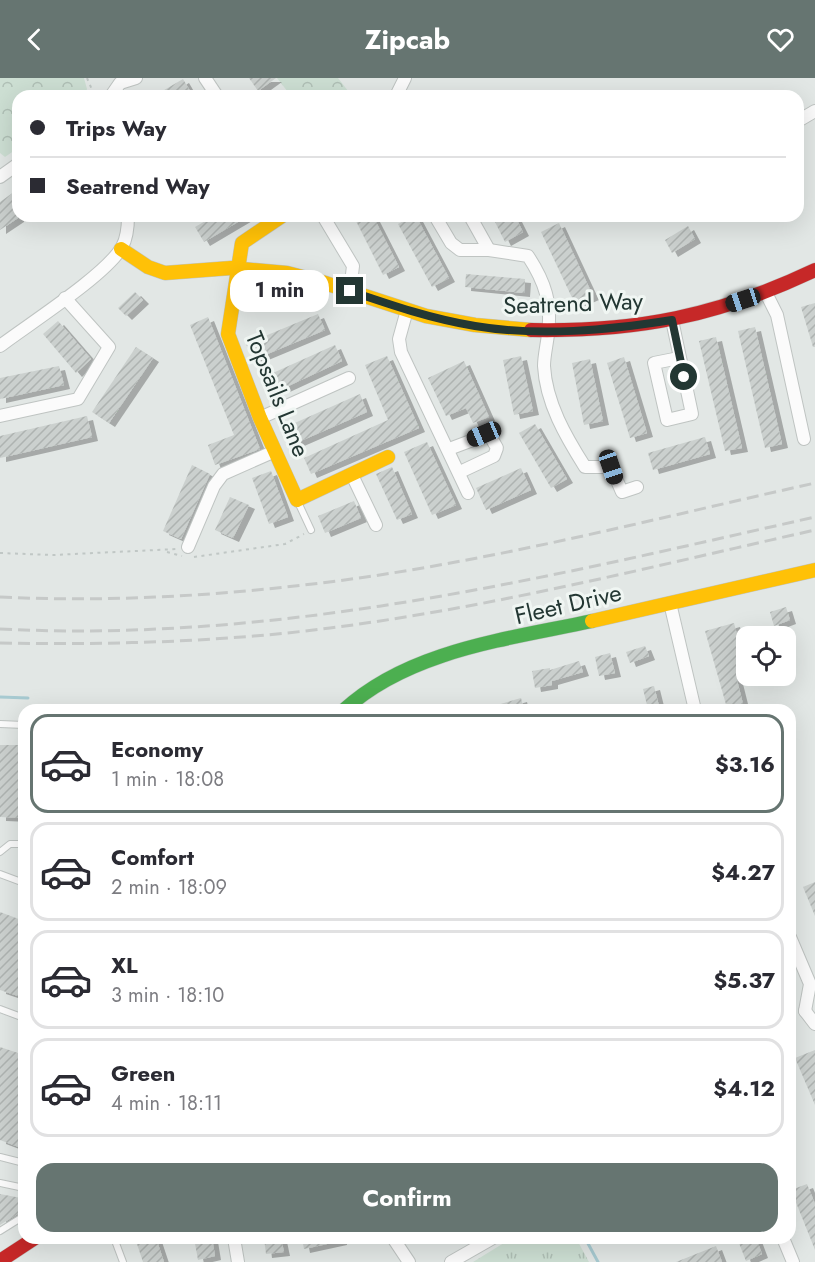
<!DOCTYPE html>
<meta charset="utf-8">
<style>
:root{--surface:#fff;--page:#f7f7f7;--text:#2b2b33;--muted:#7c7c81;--line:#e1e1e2;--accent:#667571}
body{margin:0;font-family:Jost,sans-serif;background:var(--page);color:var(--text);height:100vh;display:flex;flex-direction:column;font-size:22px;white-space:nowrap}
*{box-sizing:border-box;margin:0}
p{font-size:20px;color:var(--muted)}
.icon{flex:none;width:33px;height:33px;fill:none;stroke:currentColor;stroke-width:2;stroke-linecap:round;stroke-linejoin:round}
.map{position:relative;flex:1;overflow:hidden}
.drawer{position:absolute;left:18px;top:626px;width:778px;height:540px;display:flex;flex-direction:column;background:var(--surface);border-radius:18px;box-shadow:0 6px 24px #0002}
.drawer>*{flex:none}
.guide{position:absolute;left:12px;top:12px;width:792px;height:132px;border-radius:18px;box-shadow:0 6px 24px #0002;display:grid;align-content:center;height:132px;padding:0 18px;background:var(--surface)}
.tools{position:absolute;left:736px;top:548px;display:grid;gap:12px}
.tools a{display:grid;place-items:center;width:60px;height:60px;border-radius:12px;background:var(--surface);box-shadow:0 6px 24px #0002;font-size:30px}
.end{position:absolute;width:27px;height:27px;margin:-14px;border:8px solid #233733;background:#fff;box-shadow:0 0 0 3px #fff}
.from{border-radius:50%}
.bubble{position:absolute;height:42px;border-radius:18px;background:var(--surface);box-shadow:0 6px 24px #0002;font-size:20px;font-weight:700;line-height:42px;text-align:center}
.car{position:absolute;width:18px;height:36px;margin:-18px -9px;border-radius:8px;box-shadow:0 0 4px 2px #0007;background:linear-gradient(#222 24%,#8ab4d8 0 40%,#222 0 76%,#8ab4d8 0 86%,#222 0)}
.guide b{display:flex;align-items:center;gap:21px;height:57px;font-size:22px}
.guide b+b{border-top:2px solid var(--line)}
.guide i{width:15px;height:15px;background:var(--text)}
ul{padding:10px 0 0;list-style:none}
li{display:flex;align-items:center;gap:18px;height:99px;margin:0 12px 9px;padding:0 6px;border:3px solid var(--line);border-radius:18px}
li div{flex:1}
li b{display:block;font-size:22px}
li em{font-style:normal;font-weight:700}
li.selected{border-color:var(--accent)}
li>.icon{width:54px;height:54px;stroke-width:1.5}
.cta{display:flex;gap:12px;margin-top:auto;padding:12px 18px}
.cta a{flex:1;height:69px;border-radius:18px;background:var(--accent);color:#fff;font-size:24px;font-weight:700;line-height:69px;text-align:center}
header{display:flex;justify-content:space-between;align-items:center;height:78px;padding:0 18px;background:var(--accent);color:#fff;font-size:27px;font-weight:700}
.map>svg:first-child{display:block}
.grass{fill:url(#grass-tufts)}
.park{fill:url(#park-crowns)}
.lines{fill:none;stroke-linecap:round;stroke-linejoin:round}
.stream{stroke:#a7cad1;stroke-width:3}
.building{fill:url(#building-hatch);filter:url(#shadow)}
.lane-casing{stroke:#bfc4c2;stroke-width:8}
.street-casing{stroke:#bfc4c2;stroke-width:14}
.fast-casing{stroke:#bfc4c2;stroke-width:15}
.slow-casing{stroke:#bfc4c2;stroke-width:15}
.jam-casing{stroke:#bfc4c2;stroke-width:15}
.path{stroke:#c0c7c5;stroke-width:2;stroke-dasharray:3 4.5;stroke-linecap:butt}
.lane{stroke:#fbfbfb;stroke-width:6}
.street{stroke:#fbfbfb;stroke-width:12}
.fast{stroke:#4caf50;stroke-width:14}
.slow{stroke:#ffc107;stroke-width:14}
.jam{stroke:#c62828;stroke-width:14}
.rail{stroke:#c6c9c8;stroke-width:3;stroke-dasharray:12 6;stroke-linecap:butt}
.route{stroke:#233733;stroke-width:8}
.labels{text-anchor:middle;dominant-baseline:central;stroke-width:6;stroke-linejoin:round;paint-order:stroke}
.street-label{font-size:24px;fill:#233733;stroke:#f0f6f3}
</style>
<header><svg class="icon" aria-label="back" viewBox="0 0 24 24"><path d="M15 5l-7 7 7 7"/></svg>Zipcab<svg class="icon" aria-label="heart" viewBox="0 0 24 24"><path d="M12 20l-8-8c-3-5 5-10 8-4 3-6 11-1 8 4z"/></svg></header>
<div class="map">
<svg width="815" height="1184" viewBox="0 0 815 1184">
<defs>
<pattern id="grass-tufts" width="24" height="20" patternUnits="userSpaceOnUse" patternTransform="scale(1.5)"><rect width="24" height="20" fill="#cddfd3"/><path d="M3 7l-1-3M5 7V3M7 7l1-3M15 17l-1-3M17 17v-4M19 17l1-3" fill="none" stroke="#b0c0b6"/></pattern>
<pattern id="park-crowns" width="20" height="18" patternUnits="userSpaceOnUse" patternTransform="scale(1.5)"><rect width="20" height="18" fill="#cddfd3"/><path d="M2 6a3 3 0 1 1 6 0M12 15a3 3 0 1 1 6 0" fill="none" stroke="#b0c0b6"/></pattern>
<pattern id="building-hatch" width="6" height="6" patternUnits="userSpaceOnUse" patternTransform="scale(1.5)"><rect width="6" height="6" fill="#cbd0ce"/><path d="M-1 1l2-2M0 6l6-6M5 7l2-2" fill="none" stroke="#aeb3b1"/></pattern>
<filter id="shadow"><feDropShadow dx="6" dy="4" stdDeviation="0" flood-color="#0004"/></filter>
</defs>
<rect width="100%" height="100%" fill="#e2e7e5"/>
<path class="grass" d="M512,1160H576L589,1184H473Z"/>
<g class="park">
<path d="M0,0H84L87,11L85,18H18V70L5,79L0,75Z"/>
<path d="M277,0H338L352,18H291Z"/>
</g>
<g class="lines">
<g class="stream">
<path d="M0,619L28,620"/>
<path d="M585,1160L598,1184"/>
</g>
</g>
<g class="building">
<path d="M249,0H276L258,13Z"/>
<path d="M183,1L193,18H154Z"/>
<path d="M18,111V140L0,152V124Z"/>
<path d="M214,138H248L204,164L195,149Z"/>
<path d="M361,138H373L399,189L383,197L355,141Z"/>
<path d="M413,138H416L449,200L432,209L398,146Z"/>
<path d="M492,138H515L523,154L505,164Z"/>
<path d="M559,145L593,218L575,226L541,154Z"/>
<path d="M688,148L695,161L672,175L665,162Z"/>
<path d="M466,196L525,201L524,215L465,209Z"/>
<path d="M135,214L143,222L126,238L118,230Z"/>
<path d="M815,225V269H813L801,229Z"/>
<path d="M318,236L325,252L253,282L246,266Z"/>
<path d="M208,239L260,371L215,387L208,367L234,357L190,247Z"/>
<path d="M58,243L91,281L76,295L43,256Z"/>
<path d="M755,249L782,366L765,370L738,253Z"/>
<path d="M716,259L742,370L725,373L699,263Z"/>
<path d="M335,267L342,283L271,316L264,299Z"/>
<path d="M136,269L153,280L109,345L92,334Z"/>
<path d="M387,278L419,350L311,396L304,380L388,342L365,287Z"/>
<path d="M521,278L533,333L514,337L503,282Z"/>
<path d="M624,279L647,355L630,360L607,285Z"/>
<path d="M590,281L603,343L584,347L572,285Z"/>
<path d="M464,283L489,339L473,345L466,330L446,338L428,300Z"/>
<path d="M59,288L64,307L0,321V300Z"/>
<path d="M360,316L367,334L296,365L288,348Z"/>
<path d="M87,338L92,359L0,380V358Z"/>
<path d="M535,346L567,401L551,410L519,355Z"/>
<path d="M705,359L710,376L653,392L648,375Z"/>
<path d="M427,364L456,427L432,437L404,374Z"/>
<path d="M192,387L210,396L181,461L163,453Z"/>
<path d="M392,389L412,436L397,442L376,396Z"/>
<path d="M521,390L531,412L486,432L476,410Z"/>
<path d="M271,393L288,439L269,446L252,400Z"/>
<path d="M230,419L249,427L233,460L215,452Z"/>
<path d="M354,423L361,440L325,455L318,438Z"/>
<path d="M786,529L790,542L774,548L770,534Z"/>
<path d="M734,545L747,595L736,598L743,626L727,630L705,553Z"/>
<path d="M645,568L649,578L630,585L626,574Z"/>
<path d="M610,575L615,595L599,598L595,579Z"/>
<path d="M579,583L583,594L552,603V607L535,610L532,593L550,590V592Z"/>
<path d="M654,608L659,628L648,631L643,611Z"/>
<path d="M521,620L524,632H491L490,629Z"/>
<path d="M0,667H24V740L0,739Z"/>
<path d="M815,804V838L803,809Z"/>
<path d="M0,834L24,843V920L0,912Z"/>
<path d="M0,969L24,977V1071L0,1062Z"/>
<path d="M815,972V1027L795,980Z"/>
<path d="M807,1106L815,1126V1172L791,1112Z"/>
<path d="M0,1116L21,1120L19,1135L0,1147Z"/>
<path d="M135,1160H156L164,1184H143Z"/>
<path d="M194,1160H212L215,1178L198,1182Z"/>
<path d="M264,1160H281L284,1174L266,1176Z"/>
<path d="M302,1160H341V1163L304,1171Z"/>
<path d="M737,1160H756L762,1176L746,1183Z"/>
<path d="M716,1168L722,1184H676Z"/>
</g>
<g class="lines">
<g class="lane-casing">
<g id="lane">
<path d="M297,422L311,452"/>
<path d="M0,646L24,647"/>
<path d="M0,774L10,766H24"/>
<path d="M0,796L24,805"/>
<path d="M0,931L24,940"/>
<path d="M0,1079L24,1085"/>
<path d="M0,1105L24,1110"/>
<path d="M0,1153L24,1138"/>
<path d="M114,1160L123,1184"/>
</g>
</g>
<g class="street-casing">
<g id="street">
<path d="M205,0L217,18"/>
<path d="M111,18L120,5L136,0"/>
<path d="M396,18L405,0"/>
<path d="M798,43L815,33"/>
<path d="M0,99L18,86"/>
<path d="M323,138L353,188L350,213"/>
<path d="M435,138L451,165L460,172H489L528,178C545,204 552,225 548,256C547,266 544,278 544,288C546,325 566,359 585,389H611L622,414L637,409"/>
<path d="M470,138L489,172"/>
<path d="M766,215L777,237L804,361"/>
<path d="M407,232L399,261L401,274L468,415"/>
<path d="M672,242L692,336L667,342L654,285L679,280"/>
<path d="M0,268C29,246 106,197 122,169C127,160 128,149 128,138"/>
<path d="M0,338L78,321L109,269L65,220"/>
<path d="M260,340L349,300"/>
<path d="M449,371L489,356L497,370L494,378L460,394"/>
<path d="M352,397L376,447"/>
<path d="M188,469L214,408L223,396L275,373"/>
<path d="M670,525L695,632"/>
<path d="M790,859L810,906L805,933"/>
<path d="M805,933L815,946"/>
<path d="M234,1160L238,1184"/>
<path d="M393,1160L409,1184"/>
<path d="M783,1160L793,1184"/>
<path d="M451,1184L493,1160"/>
</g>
</g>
<g class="fast-casing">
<path id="fast" d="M344,632C409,572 509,561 592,543"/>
</g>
<g class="slow-casing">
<g id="slow">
<path d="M282,138L242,165L228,256L260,340L297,422L388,379"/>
<path d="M121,171L148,189L165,195L231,190L287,195L322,204L426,238L475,247L531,252"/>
<path d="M592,543L815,492"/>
</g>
</g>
<g class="jam-casing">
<g id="jam">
<path d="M531,252C637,254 718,238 815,192"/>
<path d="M0,1183L35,1160"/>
</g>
</g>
<g class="path">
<path d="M87,0L93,14L100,17"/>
<path d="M284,18L296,13L300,18"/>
<path d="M167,474L182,478"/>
<path d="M0,475L53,477L177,471"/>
<path d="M194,479L285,466L304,456"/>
</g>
<use href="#lane" class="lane"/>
<use href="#street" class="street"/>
<use href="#fast" class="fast"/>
<use href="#slow" class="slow"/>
<use href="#jam" class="jam"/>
<g class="rail">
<path d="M0,519C122,525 246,516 366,499C517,477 666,438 815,405"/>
<path d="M0,551C282,565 543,500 815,439"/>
<path d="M0,565C110,567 221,564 330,550C494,529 654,488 815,452"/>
</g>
</g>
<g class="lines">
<path class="route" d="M350,213C391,227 432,241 475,248C540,259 608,252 672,242L684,299"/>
</g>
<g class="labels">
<g class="street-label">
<text transform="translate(573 225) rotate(-2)">Seatrend Way</text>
<text transform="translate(278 316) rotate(68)">Topsails Lane</text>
<text transform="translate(568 526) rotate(-13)">Fleet Drive</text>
</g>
</g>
</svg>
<div class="tools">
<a><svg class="icon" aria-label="locate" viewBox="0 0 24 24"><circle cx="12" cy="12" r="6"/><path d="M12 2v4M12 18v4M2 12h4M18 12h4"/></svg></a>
</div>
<i class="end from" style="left:684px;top:299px"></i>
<i class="end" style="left:350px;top:213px"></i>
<div class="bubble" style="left:230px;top:192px;width:99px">1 min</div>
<i class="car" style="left:743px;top:222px;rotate:252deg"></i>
<i class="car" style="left:484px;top:356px;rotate:247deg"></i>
<i class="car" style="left:611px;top:389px;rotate:161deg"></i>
<div class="guide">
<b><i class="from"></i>Trips Way</b>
<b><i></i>Seatrend Way</b>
</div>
<section class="drawer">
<ul>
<li class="selected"><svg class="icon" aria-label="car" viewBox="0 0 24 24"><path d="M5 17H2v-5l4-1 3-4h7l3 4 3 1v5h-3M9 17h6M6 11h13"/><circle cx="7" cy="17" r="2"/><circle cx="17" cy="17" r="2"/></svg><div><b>Economy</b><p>1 min · 18:08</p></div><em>$3.16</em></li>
<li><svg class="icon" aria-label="car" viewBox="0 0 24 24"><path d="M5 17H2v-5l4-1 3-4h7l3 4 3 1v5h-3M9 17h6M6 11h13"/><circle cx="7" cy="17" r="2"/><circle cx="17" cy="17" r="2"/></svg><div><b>Comfort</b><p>2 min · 18:09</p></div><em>$4.27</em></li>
<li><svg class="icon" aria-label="car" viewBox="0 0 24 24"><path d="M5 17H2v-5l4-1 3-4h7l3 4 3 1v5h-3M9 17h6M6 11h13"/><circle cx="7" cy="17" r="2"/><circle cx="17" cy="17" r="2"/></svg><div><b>XL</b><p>3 min · 18:10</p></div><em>$5.37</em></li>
<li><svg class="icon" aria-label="car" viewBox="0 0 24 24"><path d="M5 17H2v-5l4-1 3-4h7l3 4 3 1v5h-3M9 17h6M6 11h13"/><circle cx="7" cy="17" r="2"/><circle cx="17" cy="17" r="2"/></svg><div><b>Green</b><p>4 min · 18:11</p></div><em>$4.12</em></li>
</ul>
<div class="cta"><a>Confirm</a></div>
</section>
</div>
